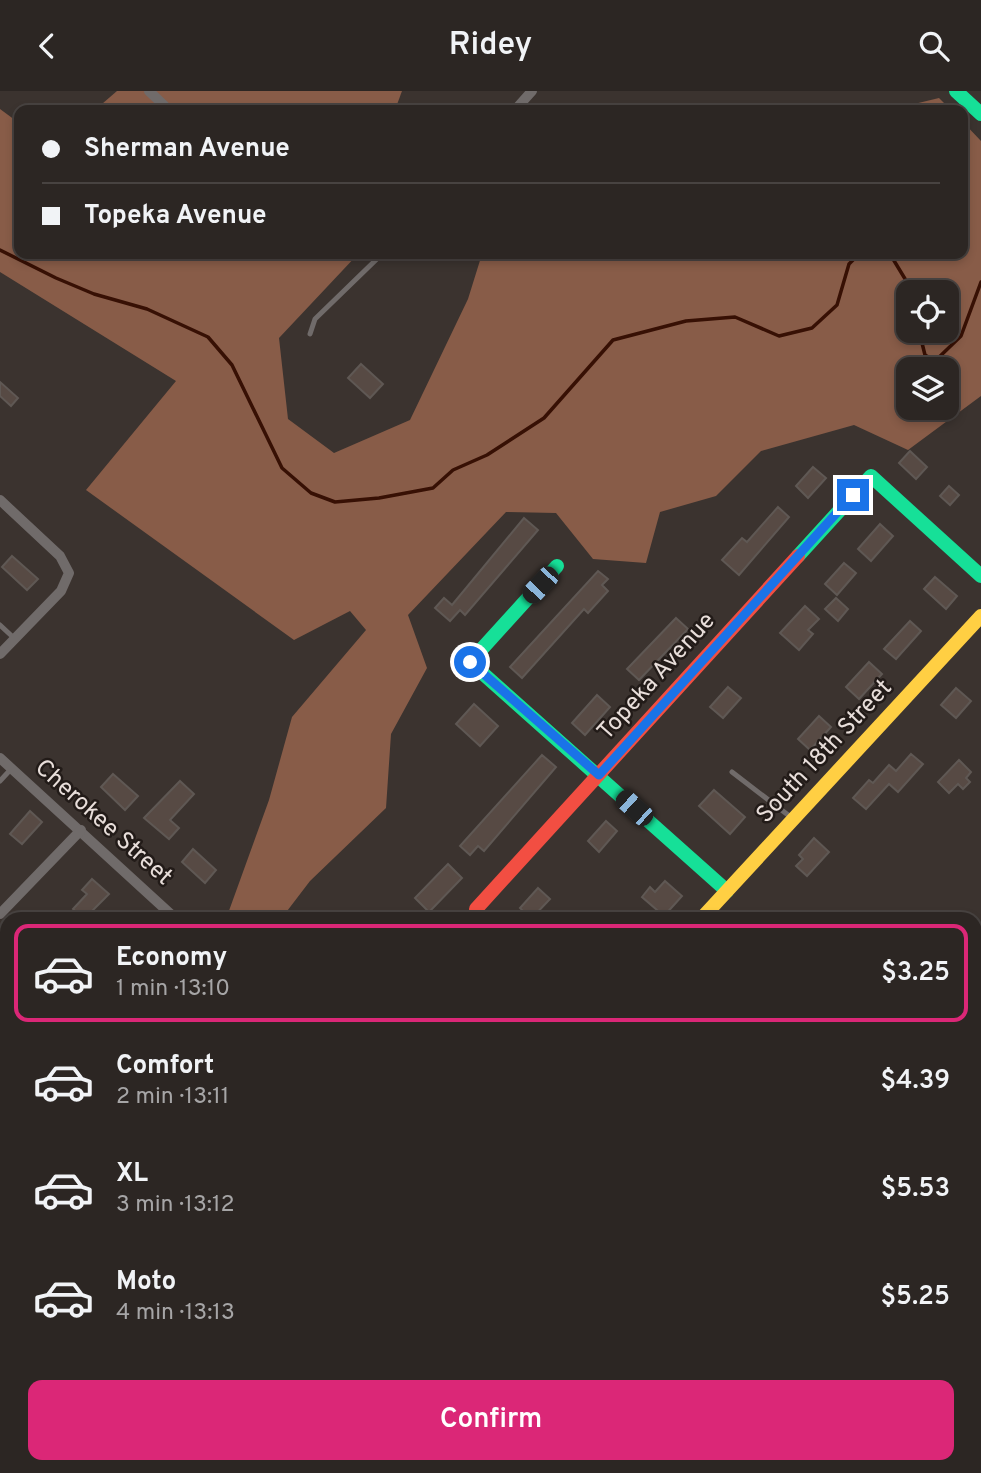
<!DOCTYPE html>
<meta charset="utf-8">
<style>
:root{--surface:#2c2623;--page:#383230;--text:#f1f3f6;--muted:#a6a5a6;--line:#484341;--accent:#db2777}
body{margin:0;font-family:Overpass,sans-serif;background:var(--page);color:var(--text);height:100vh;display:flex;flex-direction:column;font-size:26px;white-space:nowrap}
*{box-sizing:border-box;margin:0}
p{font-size:23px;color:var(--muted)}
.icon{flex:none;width:38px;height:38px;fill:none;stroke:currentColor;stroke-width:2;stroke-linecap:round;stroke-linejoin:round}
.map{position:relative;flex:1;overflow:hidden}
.drawer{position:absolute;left:0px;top:821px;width:982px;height:562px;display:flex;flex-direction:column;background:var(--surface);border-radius:21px 21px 0 0;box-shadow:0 4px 10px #0003,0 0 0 2px var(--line)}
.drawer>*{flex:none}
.top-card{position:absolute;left:14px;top:14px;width:954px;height:154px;border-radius:14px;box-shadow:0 4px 10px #0003,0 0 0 2px var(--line);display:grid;align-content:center;height:154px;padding:0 28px;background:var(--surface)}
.controls{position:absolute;left:896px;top:189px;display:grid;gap:14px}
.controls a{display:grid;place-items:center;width:63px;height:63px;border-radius:14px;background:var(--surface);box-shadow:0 4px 10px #0003,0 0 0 2px var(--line);font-size:35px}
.end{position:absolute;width:32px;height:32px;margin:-16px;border:9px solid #1a73e8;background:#fff;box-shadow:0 0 0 4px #fff}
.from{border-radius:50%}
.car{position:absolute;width:21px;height:42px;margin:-21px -10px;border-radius:9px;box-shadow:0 0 5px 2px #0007;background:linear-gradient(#222 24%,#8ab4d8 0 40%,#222 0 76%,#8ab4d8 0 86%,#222 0)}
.top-card b{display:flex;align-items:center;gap:24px;height:66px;font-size:26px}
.top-card b+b{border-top:2px solid var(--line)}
.top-card i{width:18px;height:18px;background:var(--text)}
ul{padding:12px 0 0;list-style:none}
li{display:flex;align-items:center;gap:21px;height:98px;margin:0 14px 10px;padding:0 14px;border:4px solid transparent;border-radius:14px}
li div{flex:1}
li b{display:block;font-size:26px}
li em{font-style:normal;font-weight:600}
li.on{border-color:var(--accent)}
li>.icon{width:63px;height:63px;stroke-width:1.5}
.primary-button{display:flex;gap:14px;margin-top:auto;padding:14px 28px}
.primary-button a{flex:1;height:80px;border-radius:14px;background:var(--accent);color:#fff;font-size:28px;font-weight:600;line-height:80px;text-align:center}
header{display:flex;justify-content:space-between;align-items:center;height:91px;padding:0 28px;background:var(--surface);font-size:32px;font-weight:600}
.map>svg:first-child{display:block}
.forest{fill:#885c48;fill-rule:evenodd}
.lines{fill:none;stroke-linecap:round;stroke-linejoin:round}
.stream{stroke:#371004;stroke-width:3.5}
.building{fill:#574a44;stroke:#5f5854;stroke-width:2}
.lane{stroke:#706b6a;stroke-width:5}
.street{stroke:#706b6a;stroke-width:10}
.fast{stroke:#16e098;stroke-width:14}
.slow{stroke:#ffcf43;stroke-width:14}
.jam{stroke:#f24e42;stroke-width:14}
.route{stroke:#1a73e8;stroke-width:9}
.labels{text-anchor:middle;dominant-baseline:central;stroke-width:5;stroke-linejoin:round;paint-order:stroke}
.street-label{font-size:24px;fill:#e8deda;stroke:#221b18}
</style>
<header><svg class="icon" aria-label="back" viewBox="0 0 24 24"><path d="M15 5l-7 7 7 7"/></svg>Ridey<svg class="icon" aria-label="search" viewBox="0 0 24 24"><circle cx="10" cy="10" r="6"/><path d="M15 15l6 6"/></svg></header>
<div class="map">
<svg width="981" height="1382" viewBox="0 0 981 1382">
<rect width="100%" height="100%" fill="#3b332f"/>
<g class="forest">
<path d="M117,0H402L395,19H95Z"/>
<path d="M939,7L951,19H905L910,14Z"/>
<path d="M0,18L19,32V163H358L279,247L288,328L334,362L410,329L468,208L482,163H962L963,31L981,50V305L908,359L854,334L761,360L716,405L660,421L646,472L593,468L556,422L506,421L408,524L427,577L391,643L386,717L310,790L281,828H226L269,709L292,626L366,539L350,520L294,549L86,399L176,290L0,181ZM947,201V240H908V201ZM908,278H947V317H908Z"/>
</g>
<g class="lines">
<g class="stream">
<path d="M0,159L56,187L94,203L147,218L208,246L232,274L282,377L311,402L335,411L379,407L433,397L453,379L487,364L544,327L613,249L686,230L735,226L779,245L812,237L837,214L849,173L859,163"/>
<path d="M890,163L913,201"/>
<path d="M919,240L925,264L935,270L961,245L981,191"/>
</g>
</g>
<g class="building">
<path d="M361,273L383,293L370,307L348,287Z"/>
<path d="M0,291L18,307L11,315L0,305Z"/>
<path d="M910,360L927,376L916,388L899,372Z"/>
<path d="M813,376L826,387L808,407L796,395Z"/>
<path d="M949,395L959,404L950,414L940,405Z"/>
<path d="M778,416L789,426L739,484L722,469L742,447L747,451Z"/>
<path d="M524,427L538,439L465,524L460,519L450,530L435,517L444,507L452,514Z"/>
<path d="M880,433L893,445L871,470L858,458Z"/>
<path d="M12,465L38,488L27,499L2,476Z"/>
<path d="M844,472L856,482L837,504L825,493Z"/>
<path d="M598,480L608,488L602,494L608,500L588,522L584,518L522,587L510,576Z"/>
<path d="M935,486L957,505L946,518L924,498Z"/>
<path d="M836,507L848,518L838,530L825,518Z"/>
<path d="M805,515L819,528L808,539L813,543L799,559L780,542Z"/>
<path d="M676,527L688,538L639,589L627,578Z"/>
<path d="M910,530L921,540L896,568L884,558Z"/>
<path d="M869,571L882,583L859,608L846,596Z"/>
<path d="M728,596L741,607L723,627L710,616Z"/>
<path d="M956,597L971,610L956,627L941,614Z"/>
<path d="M597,604L610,616L585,644L572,632Z"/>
<path d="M474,613L498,635L480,655L456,633Z"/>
<path d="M819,625L831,636L810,659L798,648Z"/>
<path d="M911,663L923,673L898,701L889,693L866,718L853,707L869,689L873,692L889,674L896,680Z"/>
<path d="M542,664L556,676L484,760L478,755L470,764L460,755Z"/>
<path d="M959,669L971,681L966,687L970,691L963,698L958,693L949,702L938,691Z"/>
<path d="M113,683L138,705L125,719L101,696Z"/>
<path d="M180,690L194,703L170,729L179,737L169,748L144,727Z"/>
<path d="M714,699L745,726L730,743L699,715Z"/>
<path d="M30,720L42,731L22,753L10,743Z"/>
<path d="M606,730L617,740L599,761L588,750Z"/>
<path d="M814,747L829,761L807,785L796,775L803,768L799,764Z"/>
<path d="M193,758L216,779L205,792L182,771Z"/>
<path d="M448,773L462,787L429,821L415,807Z"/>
<path d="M92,788L109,803L84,828L73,818L87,803L82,799Z"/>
<path d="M665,790L682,805L664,825L642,806L650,796L655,801Z"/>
<path d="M538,797L550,808L531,828L520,817Z"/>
</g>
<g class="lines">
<g class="lane">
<path d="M310,243L315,228L382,163"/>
<path d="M0,534L15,548"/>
<path d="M732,681L792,727"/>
<path d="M0,690L12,677"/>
<path d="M0,886L7,893"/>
</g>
<g class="street">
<path d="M149,0L169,19"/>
<path d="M515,19L532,0"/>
<path d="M0,409L60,465L69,482L61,500L0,563"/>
<path d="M0,667L176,828"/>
<path d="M0,823L81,739"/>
<path d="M975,1040L981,1033"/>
<path d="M0,1075L7,1067"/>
<path d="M0,1206L7,1213"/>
<path d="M186,1376L193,1382"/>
<path d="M792,1376L799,1382"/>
</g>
<g class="fast">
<path d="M956,0L981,23"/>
<path d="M798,465L871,385L981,485"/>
<path d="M557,475L470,571L727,800"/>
<path d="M0,1011L7,1018"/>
</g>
<g class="slow">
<path d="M701,828L981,525"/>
<path d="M408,1376L415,1382"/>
</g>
<path class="jam" d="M476,818L798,465"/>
</g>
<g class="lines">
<path class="route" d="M470,571L599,684L853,404"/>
</g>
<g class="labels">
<g class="street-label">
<text transform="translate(657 586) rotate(-48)">Topeka Avenue</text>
<text transform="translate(825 661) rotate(-47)">South 18th Street</text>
<text transform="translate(103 732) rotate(42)">Cherokee Street</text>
</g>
</g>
</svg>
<div class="controls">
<a><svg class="icon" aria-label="locate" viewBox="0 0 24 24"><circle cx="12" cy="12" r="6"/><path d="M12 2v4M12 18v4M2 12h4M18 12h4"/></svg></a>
<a><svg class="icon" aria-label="layers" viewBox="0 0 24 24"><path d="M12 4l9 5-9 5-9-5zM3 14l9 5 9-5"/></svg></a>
</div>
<i class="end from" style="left:470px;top:571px"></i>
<i class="end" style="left:853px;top:404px"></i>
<i class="car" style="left:540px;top:494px;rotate:223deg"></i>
<i class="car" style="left:634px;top:717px;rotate:312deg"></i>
<div class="top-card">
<b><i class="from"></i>Sherman Avenue</b>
<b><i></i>Topeka Avenue</b>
</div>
<section class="drawer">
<ul>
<li class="on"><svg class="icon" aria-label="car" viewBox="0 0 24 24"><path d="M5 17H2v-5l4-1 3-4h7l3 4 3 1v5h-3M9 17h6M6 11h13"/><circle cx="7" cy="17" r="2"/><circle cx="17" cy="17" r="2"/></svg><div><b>Economy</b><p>1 min · 13:10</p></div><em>$3.25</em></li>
<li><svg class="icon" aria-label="car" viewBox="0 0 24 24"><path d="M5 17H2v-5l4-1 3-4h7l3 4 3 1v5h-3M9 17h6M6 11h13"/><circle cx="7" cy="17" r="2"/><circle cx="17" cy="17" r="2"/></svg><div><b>Comfort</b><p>2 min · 13:11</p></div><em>$4.39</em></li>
<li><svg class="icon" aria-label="car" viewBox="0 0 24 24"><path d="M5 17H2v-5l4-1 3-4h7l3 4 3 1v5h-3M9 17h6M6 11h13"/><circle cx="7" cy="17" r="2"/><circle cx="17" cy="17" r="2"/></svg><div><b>XL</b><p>3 min · 13:12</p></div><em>$5.53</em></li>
<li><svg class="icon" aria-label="car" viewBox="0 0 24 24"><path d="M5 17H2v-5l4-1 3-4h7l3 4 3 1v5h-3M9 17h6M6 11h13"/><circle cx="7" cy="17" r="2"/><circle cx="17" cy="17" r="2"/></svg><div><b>Moto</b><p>4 min · 13:13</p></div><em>$5.25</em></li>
</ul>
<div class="primary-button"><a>Confirm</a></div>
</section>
</div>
